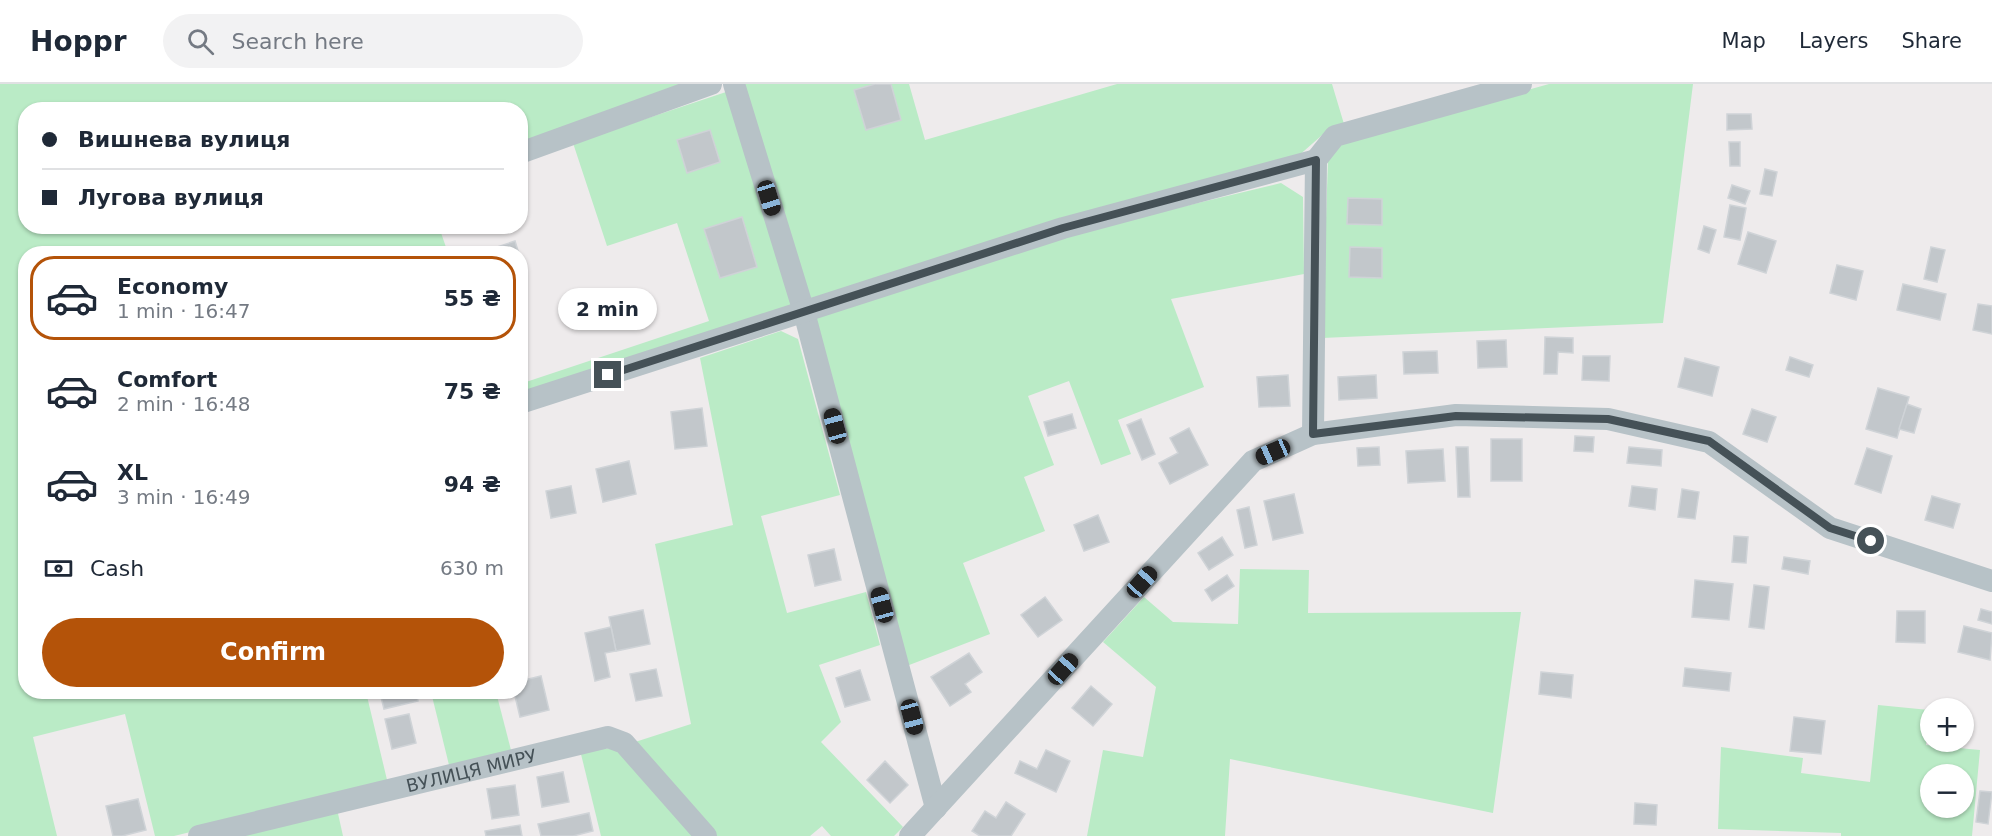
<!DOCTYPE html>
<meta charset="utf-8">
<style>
:root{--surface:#fff;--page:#f2f2f3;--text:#1f2937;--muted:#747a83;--line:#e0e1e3;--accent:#b45309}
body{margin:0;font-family:"DejaVu Sans",sans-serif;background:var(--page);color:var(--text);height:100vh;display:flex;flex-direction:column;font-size:22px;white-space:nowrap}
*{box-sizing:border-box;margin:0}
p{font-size:20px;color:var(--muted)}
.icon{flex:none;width:33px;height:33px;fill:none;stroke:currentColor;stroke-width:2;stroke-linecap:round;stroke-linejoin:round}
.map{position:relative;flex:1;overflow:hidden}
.details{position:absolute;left:18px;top:162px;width:510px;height:453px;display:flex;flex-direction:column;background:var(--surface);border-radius:24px;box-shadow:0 2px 4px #0004}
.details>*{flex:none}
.guide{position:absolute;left:18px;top:18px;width:510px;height:132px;border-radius:24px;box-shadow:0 2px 4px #0004;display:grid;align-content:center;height:132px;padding:0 24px;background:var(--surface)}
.tools{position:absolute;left:1920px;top:614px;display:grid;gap:12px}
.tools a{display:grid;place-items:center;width:54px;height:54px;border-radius:50%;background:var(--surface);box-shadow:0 2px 4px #0004;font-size:30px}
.end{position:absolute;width:27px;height:27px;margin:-14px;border:8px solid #455157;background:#fff;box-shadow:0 0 0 3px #fff}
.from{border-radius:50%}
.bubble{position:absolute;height:42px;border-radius:21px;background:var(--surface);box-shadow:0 2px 4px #0004;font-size:20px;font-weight:800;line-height:42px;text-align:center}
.car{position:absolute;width:18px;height:36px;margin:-18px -9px;border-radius:8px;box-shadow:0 0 4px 2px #0007;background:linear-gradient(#222 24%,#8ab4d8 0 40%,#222 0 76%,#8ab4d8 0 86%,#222 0)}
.guide b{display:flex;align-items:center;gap:21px;height:57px;font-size:22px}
.guide b+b{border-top:2px solid var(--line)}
.guide i{width:15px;height:15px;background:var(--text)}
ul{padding:10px 0 0;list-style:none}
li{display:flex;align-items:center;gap:18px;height:84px;margin:0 12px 9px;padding:0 12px;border:3px solid transparent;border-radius:24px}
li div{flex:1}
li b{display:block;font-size:22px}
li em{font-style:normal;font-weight:800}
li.current{border-color:var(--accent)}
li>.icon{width:54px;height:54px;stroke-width:1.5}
.pay{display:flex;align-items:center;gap:15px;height:66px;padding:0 24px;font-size:22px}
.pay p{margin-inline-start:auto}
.cta{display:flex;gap:12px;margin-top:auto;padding:12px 24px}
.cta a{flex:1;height:69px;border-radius:36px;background:var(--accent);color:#fff;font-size:24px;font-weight:800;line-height:69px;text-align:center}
header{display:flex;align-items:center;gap:36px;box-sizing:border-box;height:84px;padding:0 30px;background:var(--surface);border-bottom:2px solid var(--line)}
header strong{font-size:28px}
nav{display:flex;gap:33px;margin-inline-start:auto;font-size:21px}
.search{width:420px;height:54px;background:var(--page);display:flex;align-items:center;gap:15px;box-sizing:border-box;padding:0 21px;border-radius:33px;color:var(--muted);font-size:22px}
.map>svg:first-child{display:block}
.green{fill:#baebc6;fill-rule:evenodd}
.building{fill:#c2c7cb;stroke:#cfd3d7;stroke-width:1.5}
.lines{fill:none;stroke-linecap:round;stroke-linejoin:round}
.minor{stroke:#b7c2c7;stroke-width:22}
.route{stroke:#455157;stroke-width:8}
.labels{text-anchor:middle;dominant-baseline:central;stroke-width:5;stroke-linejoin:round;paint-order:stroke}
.street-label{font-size:18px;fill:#455157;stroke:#fff}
</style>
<header>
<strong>Hoppr</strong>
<div class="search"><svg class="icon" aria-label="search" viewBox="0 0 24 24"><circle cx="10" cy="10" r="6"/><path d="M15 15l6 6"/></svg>Search here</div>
<nav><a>Map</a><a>Layers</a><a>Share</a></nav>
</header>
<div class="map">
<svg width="1992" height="752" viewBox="0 0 1992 752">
<rect width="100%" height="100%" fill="#eeebec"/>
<g class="green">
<path d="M0,0H694L521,62L520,26H26V142L439,143L448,169L26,170V608H366L388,700L174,752H155L125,630L33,653L57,752H0Z"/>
<path d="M743,0H909L925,56L1117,0H1332L1344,40L1329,45L1296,74L810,218Z"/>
<path d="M1549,0H1693L1663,239L1322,254L1328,76L1339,58Z"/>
<path d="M726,8L797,220L521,311L520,300L709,237L677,139L607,162L573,59Z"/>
<path d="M1281,99L1303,113L1304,190L1171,215L1204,303L1118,336L1131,370L1101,381L1069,297L1028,312L1054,381L1024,393L1045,447L963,479L990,550L904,583L814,235L1064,151Z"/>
<path d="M781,247L798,255L840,411L761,432L787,529L866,508L880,561L819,581L841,638L821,658L903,743L894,752H831L822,742L810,752H714L632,659L691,640L655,460L733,441L700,274Z"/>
<path d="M1240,485L1309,486L1308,529L1521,528L1493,729L1230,675L1225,752H1087L1103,666L1143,673L1156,603L1103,558L1144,513L1173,538L1238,540Z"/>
<path d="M431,608H496L512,670L450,685Z"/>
<path d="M1878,621L1929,626L1926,661L1980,666L1972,752H1841V749L1718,745L1721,663L1803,674L1801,689L1870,698ZM1930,690H1964V723H1930Z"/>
<path d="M621,664L697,752H601L580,666Z"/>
<path d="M337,725L343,752H223Z"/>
</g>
<g class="building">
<path d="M875,0H891L901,36L866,46L854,6Z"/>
<path d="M1727,30H1751L1752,45L1727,46Z"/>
<path d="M710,46L720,78L687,89L677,56Z"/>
<path d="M1729,58H1740V82H1730Z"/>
<path d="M1765,85L1777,88L1772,112L1760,110Z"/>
<path d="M1732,101L1750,107L1745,120L1728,114Z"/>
<path d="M1348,114L1382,115V141L1347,140Z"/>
<path d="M1730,121L1746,124L1740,156L1724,153Z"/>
<path d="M742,133L757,183L720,194L704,145Z"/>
<path d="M1704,142L1716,146L1709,169L1698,165Z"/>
<path d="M1748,148L1776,157L1766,189L1738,180Z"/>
<path d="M515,157L519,170H486L485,167Z"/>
<path d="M1350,163L1382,164V194L1349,193Z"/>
<path d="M1931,163L1945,166L1937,198L1924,195Z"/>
<path d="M1837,181L1863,187L1856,216L1830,209Z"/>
<path d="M1903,200L1946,210L1940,236L1897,226Z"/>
<path d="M1978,220L1992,222V250L1973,246Z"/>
<path d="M1545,253L1573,254V269L1558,268L1557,290H1544Z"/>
<path d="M1506,256L1507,283L1478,284L1477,257Z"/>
<path d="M1437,267L1438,289L1404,290L1403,268Z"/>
<path d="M1583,272H1610L1609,297L1582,296Z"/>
<path d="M1790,273L1813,281L1809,293L1786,286Z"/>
<path d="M1685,274L1719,283L1712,312L1678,303Z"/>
<path d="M1288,291L1290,322L1259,323L1257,293Z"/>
<path d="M1376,291L1377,314L1339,316L1338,293Z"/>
<path d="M1878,304L1909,313L1897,354L1866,345Z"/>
<path d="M1907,320L1921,325L1914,349L1899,345Z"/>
<path d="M702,324L707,362L675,365L671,328Z"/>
<path d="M1752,325L1776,333L1767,358L1743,350Z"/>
<path d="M1072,330L1076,344L1048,352L1044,338Z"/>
<path d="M1141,335L1155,370L1142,376L1127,341Z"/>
<path d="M1189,344L1208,381L1170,400L1159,379L1178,369L1170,354Z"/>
<path d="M1575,352L1594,353L1593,368L1574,367Z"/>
<rect x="1491" y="355" width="31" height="42"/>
<path d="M1379,363L1380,381L1358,382L1357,364Z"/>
<path d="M1456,363H1468L1470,413H1458Z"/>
<path d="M1629,363L1662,366L1661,382L1627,379Z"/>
<path d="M1867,364L1892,372L1881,409L1855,400Z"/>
<path d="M1443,365L1445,397L1408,399L1406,367Z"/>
<path d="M629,377L636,410L603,418L596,385Z"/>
<path d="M571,402L576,429L551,434L546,407Z"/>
<path d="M1632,402L1657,405L1655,426L1629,422Z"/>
<path d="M1682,405L1699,408L1695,435L1678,433Z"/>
<path d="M1294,410L1303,449L1273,456L1264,417Z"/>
<path d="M1932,412L1960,420L1953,444L1925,436Z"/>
<path d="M1249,423L1257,461L1245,464L1237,426Z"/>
<path d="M1098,431L1109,458L1084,467L1074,441Z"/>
<path d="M1734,452L1748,453L1746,479L1732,478Z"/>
<path d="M1222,453L1233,471L1209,486L1198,469Z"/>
<path d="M834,465L841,496L815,502L808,471Z"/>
<path d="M1784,473L1810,477L1808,490L1782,485Z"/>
<path d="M1227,491L1234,502L1212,517L1205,506Z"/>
<path d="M1695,496L1733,500L1729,536L1692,533Z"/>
<path d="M1754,501L1769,503L1764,545L1749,543Z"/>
<path d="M1045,513L1062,536L1038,553L1021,531Z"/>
<path d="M1981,525L1992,528V540L1978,536Z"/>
<path d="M643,526L650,560L616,567L609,533Z"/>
<path d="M1897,527H1925V559L1896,558Z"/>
<path d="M1964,542L1992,549L1990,576L1958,568Z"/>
<path d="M611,543L616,567L605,569L610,593L595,597L585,549Z"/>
<path d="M969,569L982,588L965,600L971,608L950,622L931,593Z"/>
<path d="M1685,584L1731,589L1729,607L1683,602Z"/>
<path d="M656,585L662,612L636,617L630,590Z"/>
<path d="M860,586L870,616L845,623L836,594Z"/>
<path d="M1541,588L1573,591L1571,614L1539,610Z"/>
<path d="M541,592L549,626L520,633L514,608H520V597Z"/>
<path d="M1091,602L1112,620L1093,642L1072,624Z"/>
<path d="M388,608H416L418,617L384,625L380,609Z"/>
<path d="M409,630L416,659L392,665L385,635Z"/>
<path d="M1794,633L1825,637L1821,670L1790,667Z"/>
<path d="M1046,666L1070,677L1056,708L1015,689L1020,677L1037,685Z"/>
<path d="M885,677L908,701L890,719L867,696Z"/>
<path d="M563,688L569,718L542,723L537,693Z"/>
<path d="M515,701L519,731L492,735L487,705Z"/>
<path d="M1980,707L1992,708L1988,740L1976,738Z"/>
<path d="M138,715L146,746L122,752H113L106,722Z"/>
<path d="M1006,718L1025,730L1011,752H980L972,747L985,727L996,734Z"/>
<path d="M1635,719L1657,721L1656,741L1634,740Z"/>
<path d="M589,729L593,747L573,752H541L538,740Z"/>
<path d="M520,741L522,752H486L485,747Z"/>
</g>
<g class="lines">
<g class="minor">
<path d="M734,0L804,228L936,724"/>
<path d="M520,69L711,0"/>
<path d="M520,319L1063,144L1316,76"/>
<path d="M1313,350L1316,76L1335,52L1521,0"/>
<path id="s1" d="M199,752L608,653L624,659L706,752"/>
<path d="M910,752L1253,377L1313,350L1456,331L1608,335L1709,358L1830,444L1992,497"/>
</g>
</g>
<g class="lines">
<path class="route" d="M608,291L1063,144L1316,76L1313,350L1456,332L1608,335L1709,357L1830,444L1871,457"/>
</g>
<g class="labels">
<g class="street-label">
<text stroke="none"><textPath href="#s1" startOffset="280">ВУЛИЦЯ МИРУ</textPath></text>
</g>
</g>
</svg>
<div class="tools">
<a>+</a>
<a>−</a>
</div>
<i class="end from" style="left:1871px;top:457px"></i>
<i class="end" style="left:608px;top:291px"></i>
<div class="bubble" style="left:558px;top:204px;width:99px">2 min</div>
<i class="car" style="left:769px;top:114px;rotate:163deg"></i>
<i class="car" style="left:835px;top:342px;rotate:345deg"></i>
<i class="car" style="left:1273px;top:368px;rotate:246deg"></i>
<i class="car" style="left:1142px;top:498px;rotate:42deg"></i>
<i class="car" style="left:882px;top:521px;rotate:345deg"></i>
<i class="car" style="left:1063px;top:585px;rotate:42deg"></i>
<i class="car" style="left:912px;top:633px;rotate:165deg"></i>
<div class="guide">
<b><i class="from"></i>Вишнева вулиця</b>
<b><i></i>Лугова вулиця</b>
</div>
<section class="details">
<ul>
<li class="current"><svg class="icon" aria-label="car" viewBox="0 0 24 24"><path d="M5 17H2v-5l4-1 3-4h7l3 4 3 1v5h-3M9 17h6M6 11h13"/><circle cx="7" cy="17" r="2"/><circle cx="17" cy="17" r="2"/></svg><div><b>Economy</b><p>1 min · 16:47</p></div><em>55 ₴</em></li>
<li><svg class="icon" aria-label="car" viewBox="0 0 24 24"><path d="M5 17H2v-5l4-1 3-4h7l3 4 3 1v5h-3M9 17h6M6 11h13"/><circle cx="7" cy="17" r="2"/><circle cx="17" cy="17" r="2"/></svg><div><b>Comfort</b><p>2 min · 16:48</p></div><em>75 ₴</em></li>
<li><svg class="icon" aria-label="car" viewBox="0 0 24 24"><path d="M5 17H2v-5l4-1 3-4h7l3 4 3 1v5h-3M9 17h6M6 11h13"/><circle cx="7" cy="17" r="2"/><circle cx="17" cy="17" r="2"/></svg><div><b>XL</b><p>3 min · 16:49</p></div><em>94 ₴</em></li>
</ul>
<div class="pay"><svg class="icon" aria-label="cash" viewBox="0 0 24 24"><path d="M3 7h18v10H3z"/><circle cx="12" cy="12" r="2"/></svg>Cash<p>630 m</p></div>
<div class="cta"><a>Confirm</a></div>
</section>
</div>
